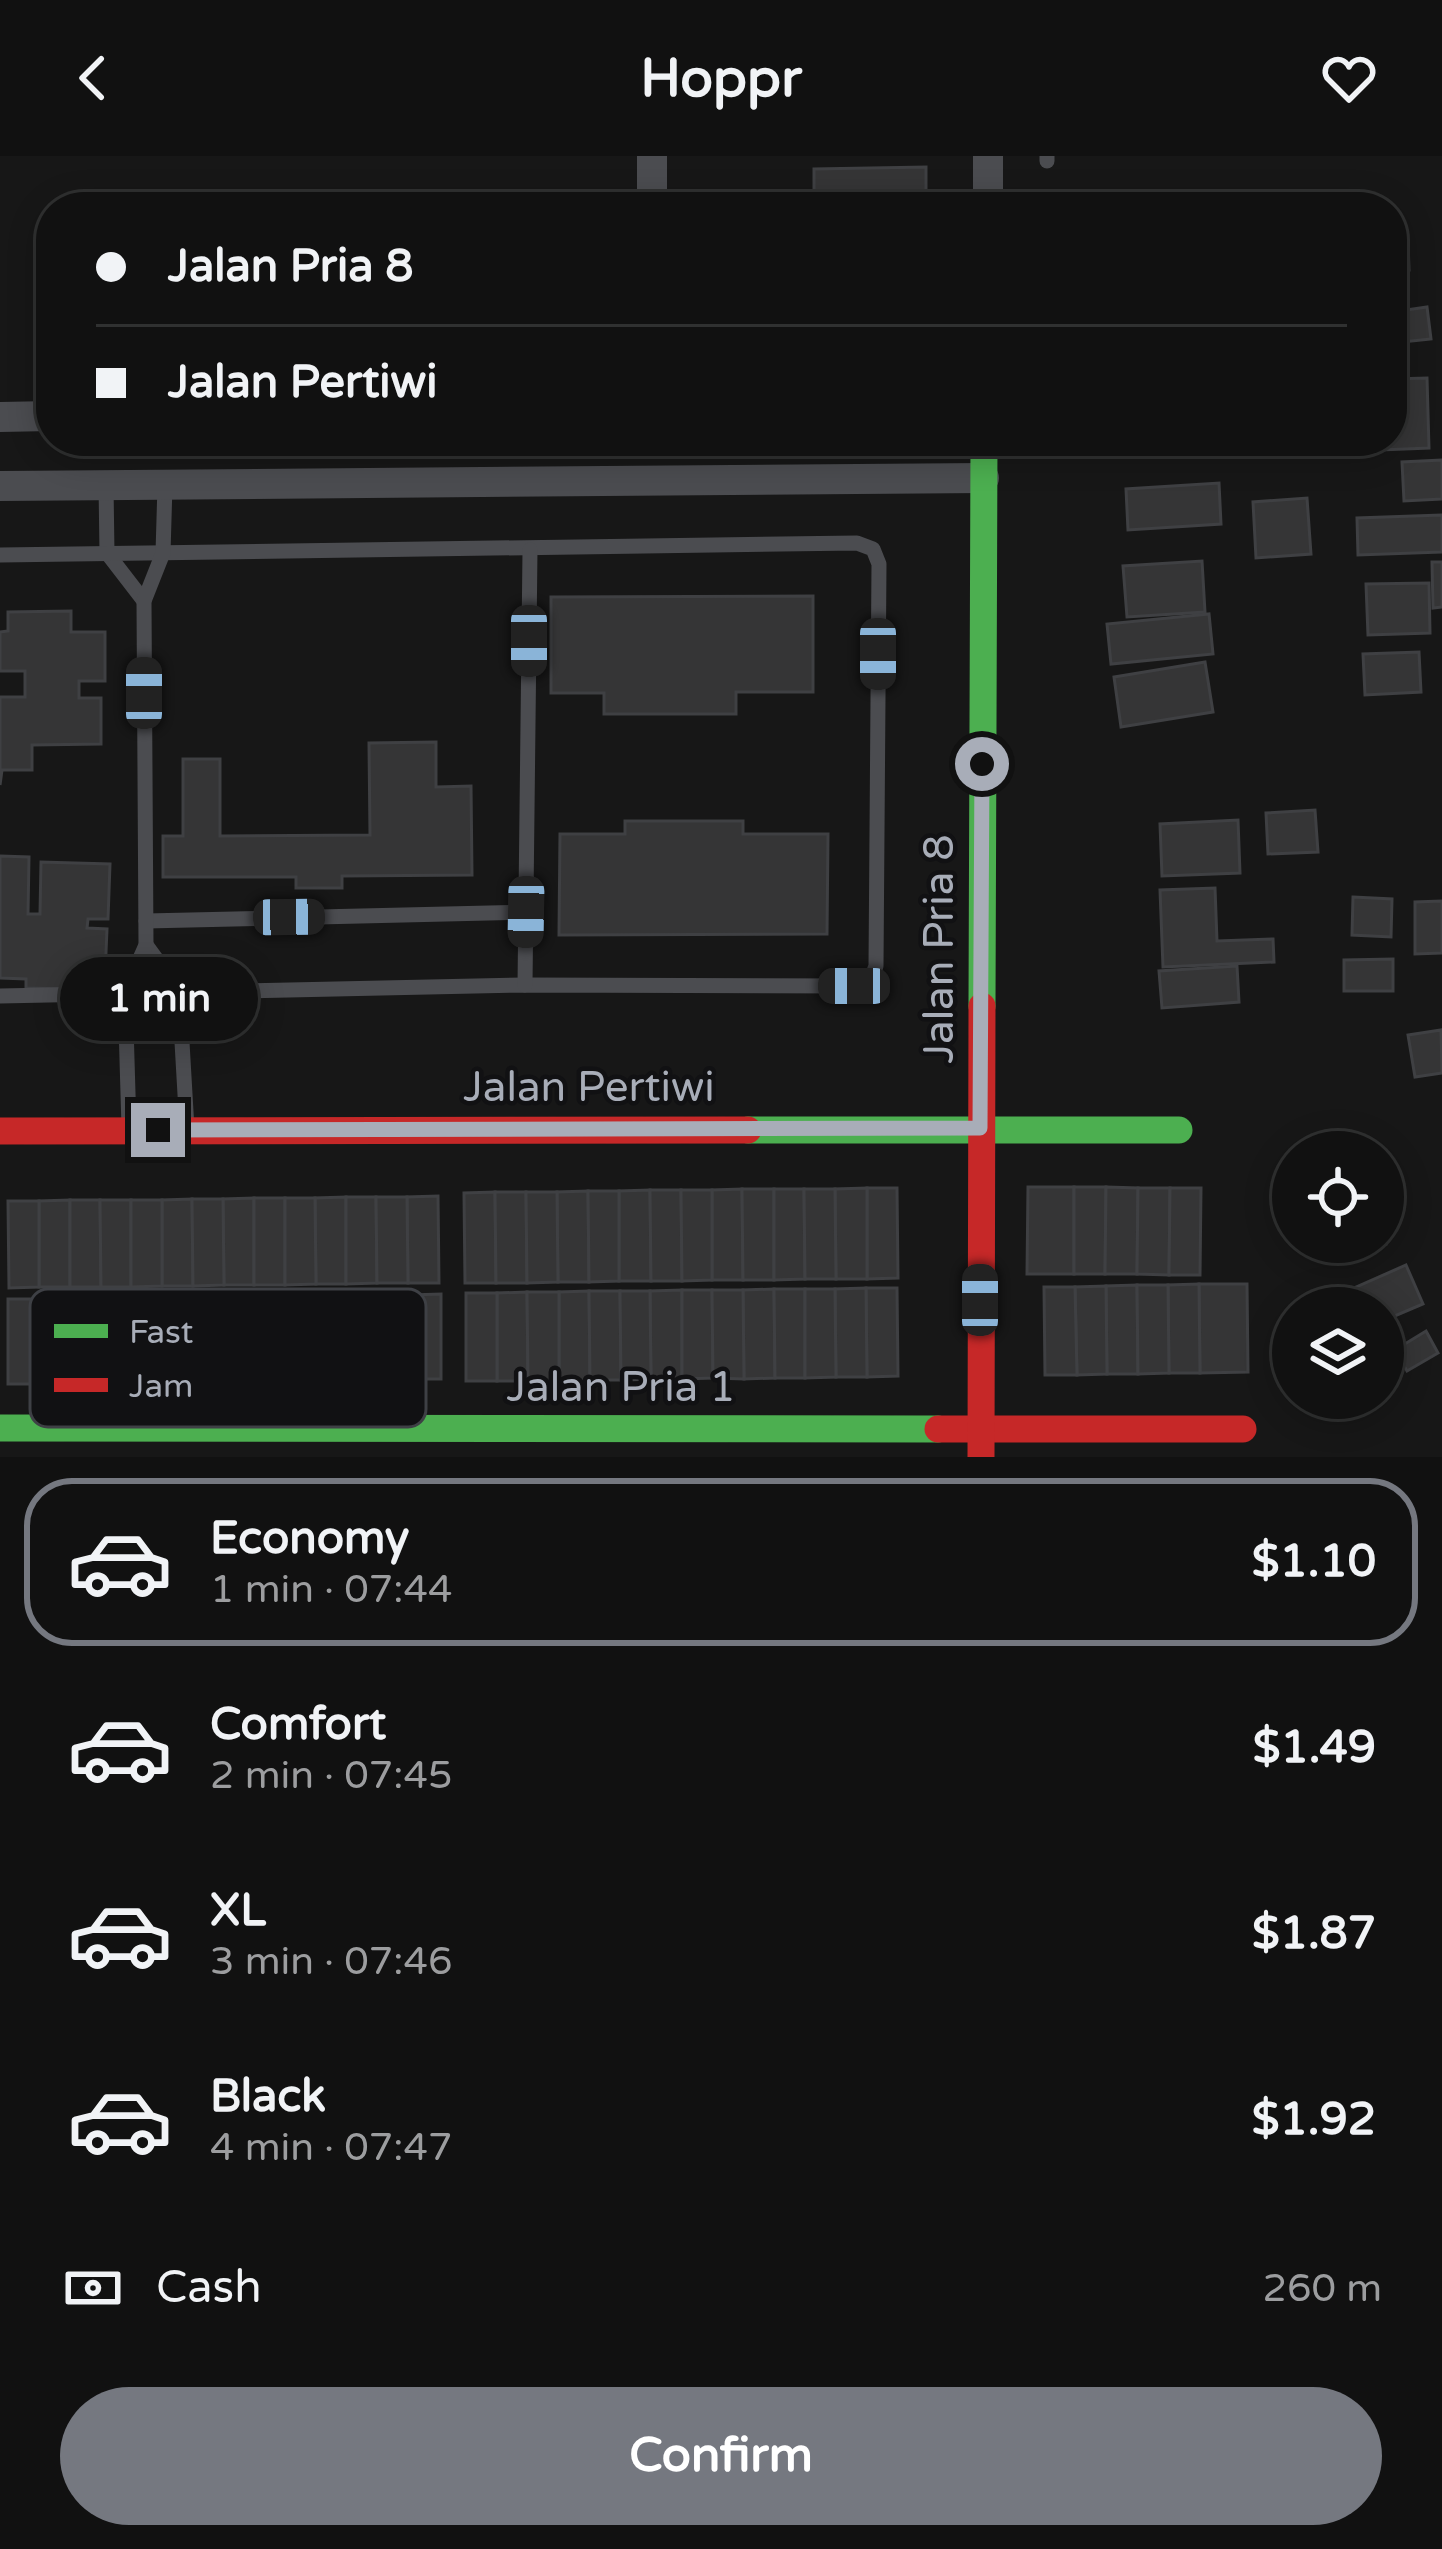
<!DOCTYPE html>
<meta charset="utf-8">
<style>
:root{--surface:#111;--page:#1e1f1f;--text:#f1f3f6;--muted:#9c9d9f;--line:#303131;--accent:#757880}
body{margin:0;font-family:"Varela Round",sans-serif;background:var(--page);color:var(--text);height:100vh;display:flex;flex-direction:column;font-size:45px;white-space:nowrap}
*{box-sizing:border-box;margin:0}
p{font-size:39px;color:var(--muted)}
.icon{flex:none;width:66px;height:66px;fill:none;stroke:currentColor;stroke-width:2;stroke-linecap:round;stroke-linejoin:round}
.map{position:relative;height:1301px;overflow:hidden}
.side{display:flex;flex-direction:column;background:var(--surface);flex:1}
.side>*{flex:none}
.hud{position:absolute;left:36px;top:36px;width:1371px;height:264px;border-radius:48px;box-shadow:0 6px 30px #0003,0 0 0 3px var(--line);display:grid;align-content:center;height:264px;padding:0 60px;background:var(--surface)}
.fabs{position:absolute;left:1272px;top:975px;display:grid;gap:24px}
.fabs a{display:grid;place-items:center;width:132px;height:132px;border-radius:50%;background:var(--surface);box-shadow:0 6px 30px #0003,0 0 0 3px var(--line);font-size:60px}
.end{position:absolute;width:54px;height:54px;margin:-27px;border:15px solid #a8adb8;background:#111;box-shadow:0 0 0 6px #111}
.from{border-radius:50%}
.bubble{position:absolute;height:84px;border-radius:42px;background:var(--surface);box-shadow:0 6px 30px #0003,0 0 0 3px var(--line);font-size:39px;font-weight:800;line-height:84px;text-align:center}
.car{position:absolute;width:36px;height:72px;margin:-36px -18px;border-radius:15px;box-shadow:0 0 9px 3px #0007;background:linear-gradient(#222 24%,#8ab4d8 0 40%,#222 0 76%,#8ab4d8 0 86%,#222 0)}
.hud b{display:flex;align-items:center;gap:42px;height:114px;font-size:45px}
.hud b+b{border-top:3px solid var(--line)}
.hud i{width:30px;height:30px;background:var(--text)}
ul{padding:21px 0 0;list-style:none}
li{display:flex;align-items:center;gap:36px;height:168px;margin:0 24px 18px;padding:0 36px;border:6px solid transparent;border-radius:48px}
li div{flex:1}
li b{display:block;font-size:45px}
li em{font-style:normal;font-weight:800}
li.on{border-color:var(--accent)}
li>.icon{width:108px;height:108px;stroke-width:1.5}
.pay{display:flex;align-items:center;gap:30px;height:132px;padding:0 60px;font-size:45px}
.pay p{margin-inline-start:auto}
.button{display:flex;gap:24px;margin-top:auto;padding:24px 60px}
.button a{flex:1;height:138px;border-radius:72px;background:var(--accent);color:#fff;font-size:48px;font-weight:800;line-height:138px;text-align:center}
header{display:flex;justify-content:space-between;align-items:center;height:156px;padding:0 60px;background:var(--surface);font-size:54px;font-weight:800}
.map>svg:first-child{display:block}
.building{fill:#353536;stroke:#3f4043;stroke-width:3}
.lines{fill:none;stroke-linecap:round;stroke-linejoin:round}
.lane{stroke:#4b4c50;stroke-width:15}
.street{stroke:#4b4c50;stroke-width:30}
.fast{stroke:#4caf50;stroke-width:27}
.jam{stroke:#c62828;stroke-width:27}
.route{stroke:#a8adb8;stroke-width:15}
.labels{text-anchor:middle;dominant-baseline:central;stroke-width:9;stroke-linejoin:round;paint-order:stroke}
.street-label{font-size:42px;fill:#a8adb8;stroke:#111113}
.key{fill:#111113;stroke:#3e4045;stroke-width:3}
.key-label{font-size:33px;fill:#a8adb8}
</style>
<header><svg class="icon" aria-label="back" viewBox="0 0 24 24"><path d="M15 5l-7 7 7 7"/></svg>Hoppr<svg class="icon" aria-label="heart" viewBox="0 0 24 24"><path d="M12 20l-8-8c-3-5 5-10 8-4 3-6 11-1 8 4z"/></svg></header>
<div class="map">
<svg width="1442" height="1301" viewBox="0 0 1442 1301">
<rect width="100%" height="100%" fill="#171717"/>
<g class="building">
<path d="M926,11V51H814V13Z"/>
<path d="M1392,84H1408L1409,114L1392,115Z"/>
<path d="M1427,151L1431,183L1392,187V156Z"/>
<path d="M1427,222L1429,292L1381,294V285H1392V223Z"/>
<path d="M1442,304V343L1404,345L1402,306Z"/>
<path d="M1219,327L1221,368L1128,374L1126,333Z"/>
<path d="M1307,342L1311,398L1256,402L1253,346Z"/>
<path d="M1442,359V396L1358,399L1357,362Z"/>
<path d="M1202,405L1205,456L1127,461L1123,410Z"/>
<path d="M1432,406H1442V451L1433,452Z"/>
<path d="M1429,427L1430,477L1368,479L1366,428Z"/>
<path d="M813,440V536H736V558H604V537H551V441Z"/>
<path d="M71,455V476H105V525H79V542H101V588L32,589V614H2L0,629V541H25V515H0V476L8,475V456Z"/>
<path d="M1209,458L1213,498L1111,508L1107,468Z"/>
<path d="M1419,496L1421,536L1365,539L1363,498Z"/>
<path d="M1205,506L1213,556L1121,571L1114,521Z"/>
<path d="M436,586V631L471,630L472,719L342,720V732H296V721H163V680H183V603H220V680L370,679L369,587Z"/>
<path d="M1315,654L1318,696L1268,698L1266,657Z"/>
<path d="M1238,664L1240,717L1162,720L1160,668Z"/>
<path d="M625,665H743V678H828L827,778L559,779L560,678H625Z"/>
<path d="M0,700L29,701L28,758H40L41,706L110,708L108,763H88L87,772L107,773L105,820L70,819L69,833L26,832V823L0,822Z"/>
<path d="M1215,732L1217,785L1273,783L1274,806L1163,811L1160,734Z"/>
<path d="M1353,741L1392,743L1391,781L1352,779Z"/>
<path d="M1442,745V797L1415,798V746Z"/>
<path d="M1393,803V835H1344V804Z"/>
<path d="M1237,810L1239,846L1162,852L1159,815Z"/>
<path d="M1441,874L1442,917L1415,921L1408,879Z"/>
<path d="M1028,1031H1074V1118H1027Z"/>
<path d="M1074,1031H1106L1105,1118H1074Z"/>
<path d="M1106,1031L1138,1032L1137,1118H1105Z"/>
<path d="M867,1032H897L898,1122L867,1123Z"/>
<path d="M867,1032V1123H836L835,1033Z"/>
<path d="M1138,1032H1170L1169,1119L1137,1118Z"/>
<path d="M1170,1032H1201L1200,1119H1169Z"/>
<path d="M742,1033L743,1124H712V1034Z"/>
<path d="M742,1033H774V1124H743Z"/>
<path d="M774,1033H804L805,1123L774,1124Z"/>
<path d="M804,1033H835L836,1123H805Z"/>
<path d="M650,1034L651,1125H619V1035Z"/>
<path d="M650,1034H681L682,1125H651Z"/>
<path d="M681,1034H712V1124L682,1125Z"/>
<path d="M588,1035L589,1126H558L557,1036Z"/>
<path d="M588,1035H619V1125L589,1126Z"/>
<path d="M495,1036L496,1127H465L464,1037Z"/>
<path d="M495,1036H526L527,1127H496Z"/>
<path d="M526,1036H557L558,1126L527,1127Z"/>
<path d="M438,1040L439,1127H408L407,1041Z"/>
<path d="M346,1041V1128H316L315,1042Z"/>
<path d="M346,1041H376L377,1127L346,1128Z"/>
<path d="M376,1041H407L408,1127H377Z"/>
<path d="M254,1042V1129H224L223,1043Z"/>
<rect x="254" y="1042" width="31" height="87"/>
<path d="M285,1042H315L316,1128L285,1129Z"/>
<path d="M192,1043L193,1130H162V1044Z"/>
<path d="M192,1043H223L224,1129L193,1130Z"/>
<path d="M70,1044V1131H39V1045Z"/>
<path d="M70,1044H100L101,1131H70Z"/>
<path d="M100,1044H131V1131H101Z"/>
<path d="M131,1044H162V1130L131,1131Z"/>
<path d="M8,1045H39V1131L9,1132Z"/>
<path d="M1383,1068L1386,1088L1329,1096L1328,1086H1383Z"/>
<path d="M1406,1109L1423,1148L1383,1165V1152H1363L1354,1132Z"/>
<path d="M1199,1128H1247L1248,1216L1200,1217Z"/>
<path d="M1199,1128L1200,1217H1169L1168,1129Z"/>
<path d="M1137,1129L1138,1218H1107L1106,1130Z"/>
<path d="M1137,1129H1168L1169,1217L1138,1218Z"/>
<path d="M1106,1130L1107,1218L1077,1219L1075,1131Z"/>
<path d="M1044,1131H1075L1077,1219H1045Z"/>
<path d="M866,1132H897L898,1220L867,1221Z"/>
<path d="M866,1132L867,1221H836L835,1133Z"/>
<path d="M774,1133L775,1222L744,1223L743,1134Z"/>
<path d="M774,1133H805V1222H775Z"/>
<path d="M805,1133H835L836,1221L805,1222Z"/>
<path d="M682,1134V1223H651L650,1135Z"/>
<path d="M682,1134H712L713,1222L682,1223Z"/>
<path d="M712,1134H743L744,1223L713,1222Z"/>
<path d="M589,1135L590,1224L559,1225V1136Z"/>
<path d="M589,1135H620L621,1224H590Z"/>
<path d="M620,1135H650L651,1223L621,1224Z"/>
<path d="M527,1136L528,1225H497V1137Z"/>
<path d="M527,1136H559V1225H528Z"/>
<rect x="466" y="1137" width="31" height="88"/>
<path d="M441,1138V1223H411L410,1139Z"/>
<rect x="8" y="1143" width="31" height="85"/>
<path d="M1426,1175L1438,1197L1407,1215L1395,1194Z"/>
</g>
<g class="lines">
<g class="lane">
<path d="M1047,5V0"/>
<path d="M1179,285L1222,293L1270,285"/>
<path d="M106,329L107,397L144,445"/>
<path d="M0,399L857,387L873,393L879,408L876,810L871,823L854,830L525,829L0,840"/>
<path d="M146,765L526,756"/>
<path d="M146,789L179,834L187,973"/>
<path d="M525,829L530,394"/>
<path d="M129,971L125,836L146,789L144,445L163,397L165,329"/>
</g>
<g class="street">
<path d="M652,0V51"/>
<path d="M988,51V0"/>
<path d="M0,261L51,260"/>
<path d="M0,330L984,322"/>
</g>
<g class="fast">
<path d="M982,850L984,285"/>
<path d="M748,974H1179"/>
<path d="M0,1272L938,1273"/>
</g>
<g class="jam">
<path d="M0,975L748,974"/>
<path d="M938,1273H1243"/>
<path d="M981,1301L982,850"/>
</g>
</g>
<g class="lines">
<path class="route" d="M158,974L980,972L982,608"/>
</g>
<g class="labels">
<g class="street-label">
<text transform="translate(939 793) rotate(-90)">Jalan Pria 8</text>
<text x="589" y="931">Jalan Pertiwi</text>
<text x="621" y="1231">Jalan Pria 1</text>
</g>
</g>
<rect x="30" y="1133" width="396" height="138" rx="18" class="key"/>
<rect x="54" y="1168" width="54" height="14" fill="#4caf50"/>
<rect x="54" y="1222" width="54" height="14" fill="#c62828"/>
<g class="key-label">
<text x="129" y="1187">Fast</text>
<text x="129" y="1241">Jam</text>
</g>
</svg>
<div class="fabs">
<a><svg class="icon" aria-label="locate" viewBox="0 0 24 24"><circle cx="12" cy="12" r="6"/><path d="M12 2v4M12 18v4M2 12h4M18 12h4"/></svg></a>
<a><svg class="icon" aria-label="layers" viewBox="0 0 24 24"><path d="M12 4l9 5-9 5-9-5zM3 14l9 5 9-5"/></svg></a>
</div>
<i class="end from" style="left:982px;top:608px"></i>
<i class="end" style="left:158px;top:974px"></i>
<div class="bubble" style="left:60px;top:801px;width:198px">1 min</div>
<i class="car" style="left:529px;top:485px;rotate:180deg"></i>
<i class="car" style="left:878px;top:498px;rotate:180deg"></i>
<i class="car" style="left:144px;top:537px;rotate:0deg"></i>
<i class="car" style="left:526px;top:756px;rotate:181deg"></i>
<i class="car" style="left:289px;top:761px;rotate:89deg"></i>
<i class="car" style="left:854px;top:830px;rotate:270deg"></i>
<i class="car" style="left:980px;top:1144px;rotate:0deg"></i>
<div class="hud">
<b><i class="from"></i>Jalan Pria 8</b>
<b><i></i>Jalan Pertiwi</b>
</div>
</div>
<section class="side">
<ul>
<li class="on"><svg class="icon" aria-label="car" viewBox="0 0 24 24"><path d="M5 17H2v-5l4-1 3-4h7l3 4 3 1v5h-3M9 17h6M6 11h13"/><circle cx="7" cy="17" r="2"/><circle cx="17" cy="17" r="2"/></svg><div><b>Economy</b><p>1 min · 07:44</p></div><em>$1.10</em></li>
<li><svg class="icon" aria-label="car" viewBox="0 0 24 24"><path d="M5 17H2v-5l4-1 3-4h7l3 4 3 1v5h-3M9 17h6M6 11h13"/><circle cx="7" cy="17" r="2"/><circle cx="17" cy="17" r="2"/></svg><div><b>Comfort</b><p>2 min · 07:45</p></div><em>$1.49</em></li>
<li><svg class="icon" aria-label="car" viewBox="0 0 24 24"><path d="M5 17H2v-5l4-1 3-4h7l3 4 3 1v5h-3M9 17h6M6 11h13"/><circle cx="7" cy="17" r="2"/><circle cx="17" cy="17" r="2"/></svg><div><b>XL</b><p>3 min · 07:46</p></div><em>$1.87</em></li>
<li><svg class="icon" aria-label="car" viewBox="0 0 24 24"><path d="M5 17H2v-5l4-1 3-4h7l3 4 3 1v5h-3M9 17h6M6 11h13"/><circle cx="7" cy="17" r="2"/><circle cx="17" cy="17" r="2"/></svg><div><b>Black</b><p>4 min · 07:47</p></div><em>$1.92</em></li>
</ul>
<div class="pay"><svg class="icon" aria-label="cash" viewBox="0 0 24 24"><path d="M3 7h18v10H3z"/><circle cx="12" cy="12" r="2"/></svg>Cash<p>260 m</p></div>
<div class="button"><a>Confirm</a></div>
</section>
